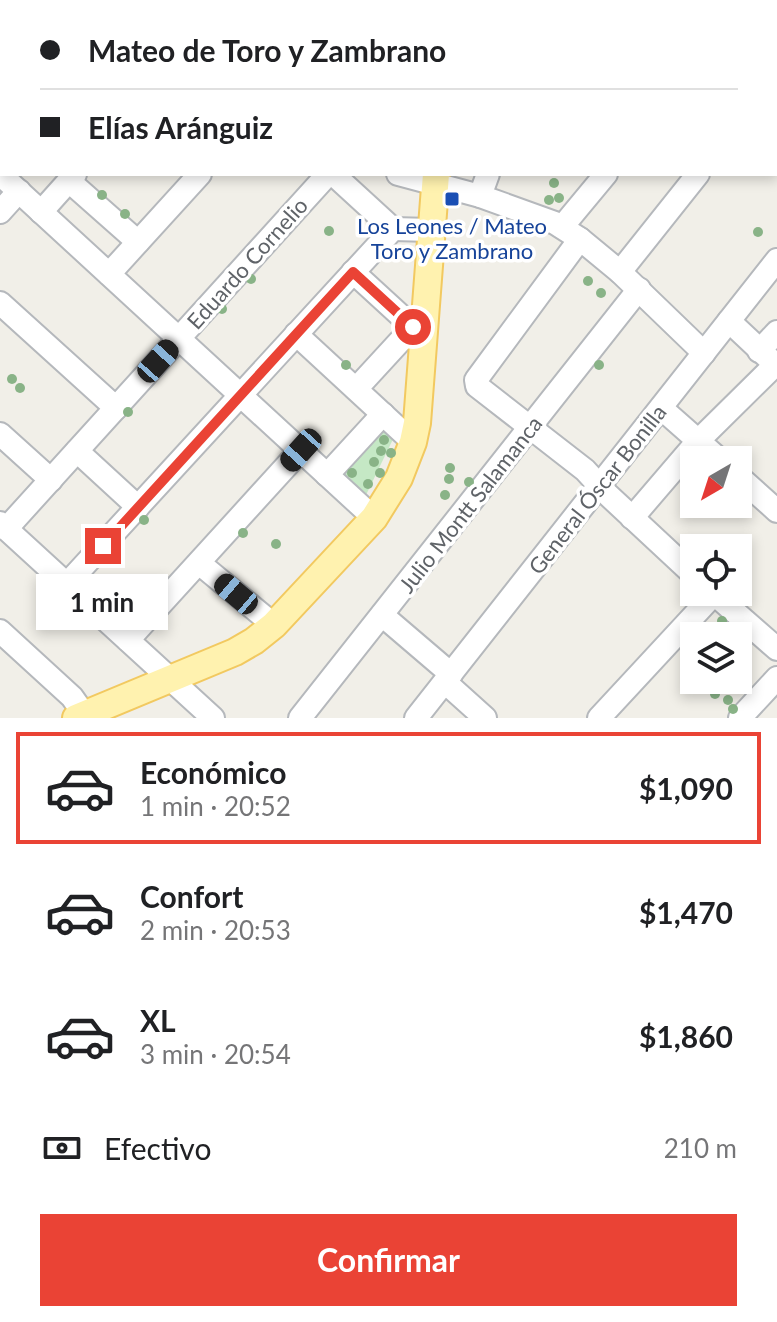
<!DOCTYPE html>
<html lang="es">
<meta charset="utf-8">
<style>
:root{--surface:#fff;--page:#f6f6f6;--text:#202124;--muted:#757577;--line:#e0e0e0;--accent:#ea4335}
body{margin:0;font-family:Lato,sans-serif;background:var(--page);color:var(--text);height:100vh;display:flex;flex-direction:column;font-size:30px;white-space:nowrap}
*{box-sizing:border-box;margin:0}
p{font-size:26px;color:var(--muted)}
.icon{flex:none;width:44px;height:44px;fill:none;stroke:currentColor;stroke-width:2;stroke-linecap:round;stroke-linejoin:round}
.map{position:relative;height:718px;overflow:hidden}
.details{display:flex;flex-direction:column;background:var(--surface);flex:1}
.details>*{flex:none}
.hud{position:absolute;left:0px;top:0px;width:778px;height:176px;box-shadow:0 4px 12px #0003;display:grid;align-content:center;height:176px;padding:0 40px;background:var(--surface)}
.needle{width:52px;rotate:219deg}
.fabs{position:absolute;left:680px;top:446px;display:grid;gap:16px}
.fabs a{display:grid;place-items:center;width:72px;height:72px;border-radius:0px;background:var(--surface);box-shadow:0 4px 12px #0003;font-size:40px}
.end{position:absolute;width:36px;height:36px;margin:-18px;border:10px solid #ea4335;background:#fff;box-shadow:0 0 0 4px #fff}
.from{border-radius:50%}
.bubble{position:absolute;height:56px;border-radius:0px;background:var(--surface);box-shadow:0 4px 12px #0003;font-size:26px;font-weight:700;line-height:56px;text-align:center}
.car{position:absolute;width:24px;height:48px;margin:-24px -12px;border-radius:10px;box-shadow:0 0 6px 2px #0007;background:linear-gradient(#222 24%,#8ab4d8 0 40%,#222 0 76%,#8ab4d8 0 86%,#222 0)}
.hud b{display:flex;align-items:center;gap:28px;height:76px;font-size:30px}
.hud b+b{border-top:2px solid var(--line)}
.hud i{width:20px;height:20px;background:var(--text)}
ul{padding:14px 0 0;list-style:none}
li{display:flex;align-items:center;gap:24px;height:112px;margin:0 16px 12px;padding:0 24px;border:4px solid transparent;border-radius:0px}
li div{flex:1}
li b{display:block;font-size:30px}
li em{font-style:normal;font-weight:700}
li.selected{border-color:var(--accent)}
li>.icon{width:72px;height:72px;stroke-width:1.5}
.pay{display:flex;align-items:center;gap:20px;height:88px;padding:0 40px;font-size:30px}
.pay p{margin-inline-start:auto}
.primary-button{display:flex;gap:16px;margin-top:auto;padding:16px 40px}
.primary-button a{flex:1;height:92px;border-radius:0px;background:var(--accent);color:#fff;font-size:32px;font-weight:700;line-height:92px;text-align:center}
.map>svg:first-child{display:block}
.green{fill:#c5e8c5}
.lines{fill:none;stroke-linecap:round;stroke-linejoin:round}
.minor-casing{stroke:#b5b8bc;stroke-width:26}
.major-casing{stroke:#f2c960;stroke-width:30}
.minor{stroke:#fff;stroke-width:22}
.major{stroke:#fff2af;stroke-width:26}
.tree{fill:#89b387}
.route{stroke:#ea4335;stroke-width:10}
.transit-dot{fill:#1a4fb4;stroke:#fff;stroke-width:3}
.labels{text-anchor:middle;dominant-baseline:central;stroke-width:7;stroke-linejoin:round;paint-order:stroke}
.transit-label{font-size:22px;fill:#164399;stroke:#fff}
.street-label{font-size:22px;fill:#5f6368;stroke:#fff}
</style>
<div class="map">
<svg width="777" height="718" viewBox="0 0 777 718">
<rect width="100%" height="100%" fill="#f1efe8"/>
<path class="green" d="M382,429L395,435L366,495L360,499L334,474Z"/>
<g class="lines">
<g class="minor-casing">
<g id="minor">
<path d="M55,0L58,2"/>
<path d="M143,0L146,2"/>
<path d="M426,0L428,2"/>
<path d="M566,0L570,2"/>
<path d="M21,2L23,0"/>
<path d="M165,2L167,0"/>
<path d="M284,2L286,0"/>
<path d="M403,2L405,0"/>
<path d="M586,2V0"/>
<path d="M706,2L707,0"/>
<path d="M0,26L2,23"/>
<path d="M776,47H777"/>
<path d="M0,63L2,65"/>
<path d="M776,73L777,72"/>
<path d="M0,174L374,518"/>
<path d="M333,174L393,229L431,230"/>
<path d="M398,174L480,196L555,223L580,239L620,272L704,353"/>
<path d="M69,181L138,242"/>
<path d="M480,196L488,174"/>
<path d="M0,212L19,191"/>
<path d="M41,212L75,174"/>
<path d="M562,227L606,174"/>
<path d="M580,239L476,380L477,386L585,470L607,494L694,575"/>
<path d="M353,272L413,327H426"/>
<path d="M620,272L698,174"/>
<path d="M109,274L200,174"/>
<path d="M0,303L116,408"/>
<path d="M729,321L777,366"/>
<path d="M296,334L413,442"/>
<path d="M759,351L777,332"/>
<path d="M356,389L413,327"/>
<path d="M661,408L720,460"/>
<path d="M0,434L51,480"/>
<path d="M77,451L138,507"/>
<path d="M327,475L383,414"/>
<path d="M738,476L777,511"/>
<path d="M632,518L698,441L775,365"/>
<path d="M0,523L213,718"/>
<path d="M6,529L328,174"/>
<path d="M199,563L274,625"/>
<path d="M67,584L393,229"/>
<path d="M712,592L777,649"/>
<path d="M382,615L451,674"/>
<path d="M0,631L72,697L84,714"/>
<path d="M128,640L301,450"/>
<path d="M445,682L485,718"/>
<path d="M300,718L639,289"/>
<path d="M416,718L777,260"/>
<path d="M599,718L714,594"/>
<path d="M740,718L777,678"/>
</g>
</g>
<g class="major-casing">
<g id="major">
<path d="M484,2L485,0"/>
<path d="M76,718L235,652L254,641L274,625L374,518L399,478L413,442L417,423L436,174"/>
</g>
</g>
<use href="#minor" class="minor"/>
<use href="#major" class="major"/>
</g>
<g class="tree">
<circle cx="554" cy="183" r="5"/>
<circle cx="102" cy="195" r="5"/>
<circle cx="559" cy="198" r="5"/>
<circle cx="549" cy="200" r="5"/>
<circle cx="125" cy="214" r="5"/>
<circle cx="329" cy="231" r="5"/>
<circle cx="758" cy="232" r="5"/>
<circle cx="251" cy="279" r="5"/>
<circle cx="588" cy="281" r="5"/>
<circle cx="601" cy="293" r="5"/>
<circle cx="222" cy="309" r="5"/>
<circle cx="346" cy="365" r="5"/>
<circle cx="599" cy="365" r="5"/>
<circle cx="12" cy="379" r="5"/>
<circle cx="20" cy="388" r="5"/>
<circle cx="128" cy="412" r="5"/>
<circle cx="384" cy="440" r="5"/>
<circle cx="381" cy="451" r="5"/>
<circle cx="391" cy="453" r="5"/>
<circle cx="374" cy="462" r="5"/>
<circle cx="450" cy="468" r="5"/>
<circle cx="352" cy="473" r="5"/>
<circle cx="380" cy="473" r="5"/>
<circle cx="449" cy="479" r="5"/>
<circle cx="469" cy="482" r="5"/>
<circle cx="368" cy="484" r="5"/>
<circle cx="445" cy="495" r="5"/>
<circle cx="144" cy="520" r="5"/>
<circle cx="243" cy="533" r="5"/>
<circle cx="276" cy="544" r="5"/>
<circle cx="124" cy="618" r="5"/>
<circle cx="722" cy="621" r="5"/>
<circle cx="715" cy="694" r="5"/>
<circle cx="728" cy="700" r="5"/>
<circle cx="733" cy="709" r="5"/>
</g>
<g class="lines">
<path class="route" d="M103,546L353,272L413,327"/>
</g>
<rect class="transit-dot" x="444" y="191" width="16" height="16" rx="4"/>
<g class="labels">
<g class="transit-label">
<text x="452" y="225">Los Leones / Mateo<tspan x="452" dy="25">Toro y Zambrano</tspan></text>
</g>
<g class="street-label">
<text transform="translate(247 263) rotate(-48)">Eduardo Cornelio</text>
<text transform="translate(597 489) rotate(-52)">General Óscar Bonilla</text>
<text transform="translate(470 504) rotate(-52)">Julio Montt Salamanca</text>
</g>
</g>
</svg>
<div class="fabs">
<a><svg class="needle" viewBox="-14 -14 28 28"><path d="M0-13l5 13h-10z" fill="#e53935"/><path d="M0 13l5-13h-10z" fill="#757577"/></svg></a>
<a><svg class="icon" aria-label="locate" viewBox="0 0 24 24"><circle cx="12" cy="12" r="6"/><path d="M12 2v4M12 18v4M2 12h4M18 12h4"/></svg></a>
<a><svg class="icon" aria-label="layers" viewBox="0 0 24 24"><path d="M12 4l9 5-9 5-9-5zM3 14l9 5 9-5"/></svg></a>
</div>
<i class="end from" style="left:413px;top:327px"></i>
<i class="end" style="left:103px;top:546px"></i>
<div class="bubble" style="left:36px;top:574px;width:132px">1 min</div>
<i class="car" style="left:158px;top:361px;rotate:42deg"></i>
<i class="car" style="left:301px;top:450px;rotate:222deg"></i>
<i class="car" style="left:236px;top:594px;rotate:310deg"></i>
<div class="hud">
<b><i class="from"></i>Mateo de Toro y Zambrano</b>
<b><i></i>Elías Aránguiz</b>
</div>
</div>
<section class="details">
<ul>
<li class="selected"><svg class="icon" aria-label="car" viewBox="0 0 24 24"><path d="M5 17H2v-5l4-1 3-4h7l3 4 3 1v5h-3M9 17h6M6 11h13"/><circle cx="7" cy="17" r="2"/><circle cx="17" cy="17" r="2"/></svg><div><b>Económico</b><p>1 min · 20:52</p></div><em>$1,090</em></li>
<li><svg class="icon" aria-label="car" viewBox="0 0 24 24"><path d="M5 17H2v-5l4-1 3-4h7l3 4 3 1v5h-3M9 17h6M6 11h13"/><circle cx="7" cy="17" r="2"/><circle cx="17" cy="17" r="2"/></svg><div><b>Confort</b><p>2 min · 20:53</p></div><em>$1,470</em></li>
<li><svg class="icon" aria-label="car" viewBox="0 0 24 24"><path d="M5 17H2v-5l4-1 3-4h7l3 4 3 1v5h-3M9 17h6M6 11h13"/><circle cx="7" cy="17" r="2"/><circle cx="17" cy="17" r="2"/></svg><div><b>XL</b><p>3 min · 20:54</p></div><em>$1,860</em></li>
</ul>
<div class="pay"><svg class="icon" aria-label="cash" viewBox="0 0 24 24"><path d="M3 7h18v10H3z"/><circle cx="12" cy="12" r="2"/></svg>Efectivo<p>210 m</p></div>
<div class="primary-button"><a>Confirmar</a></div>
</section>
